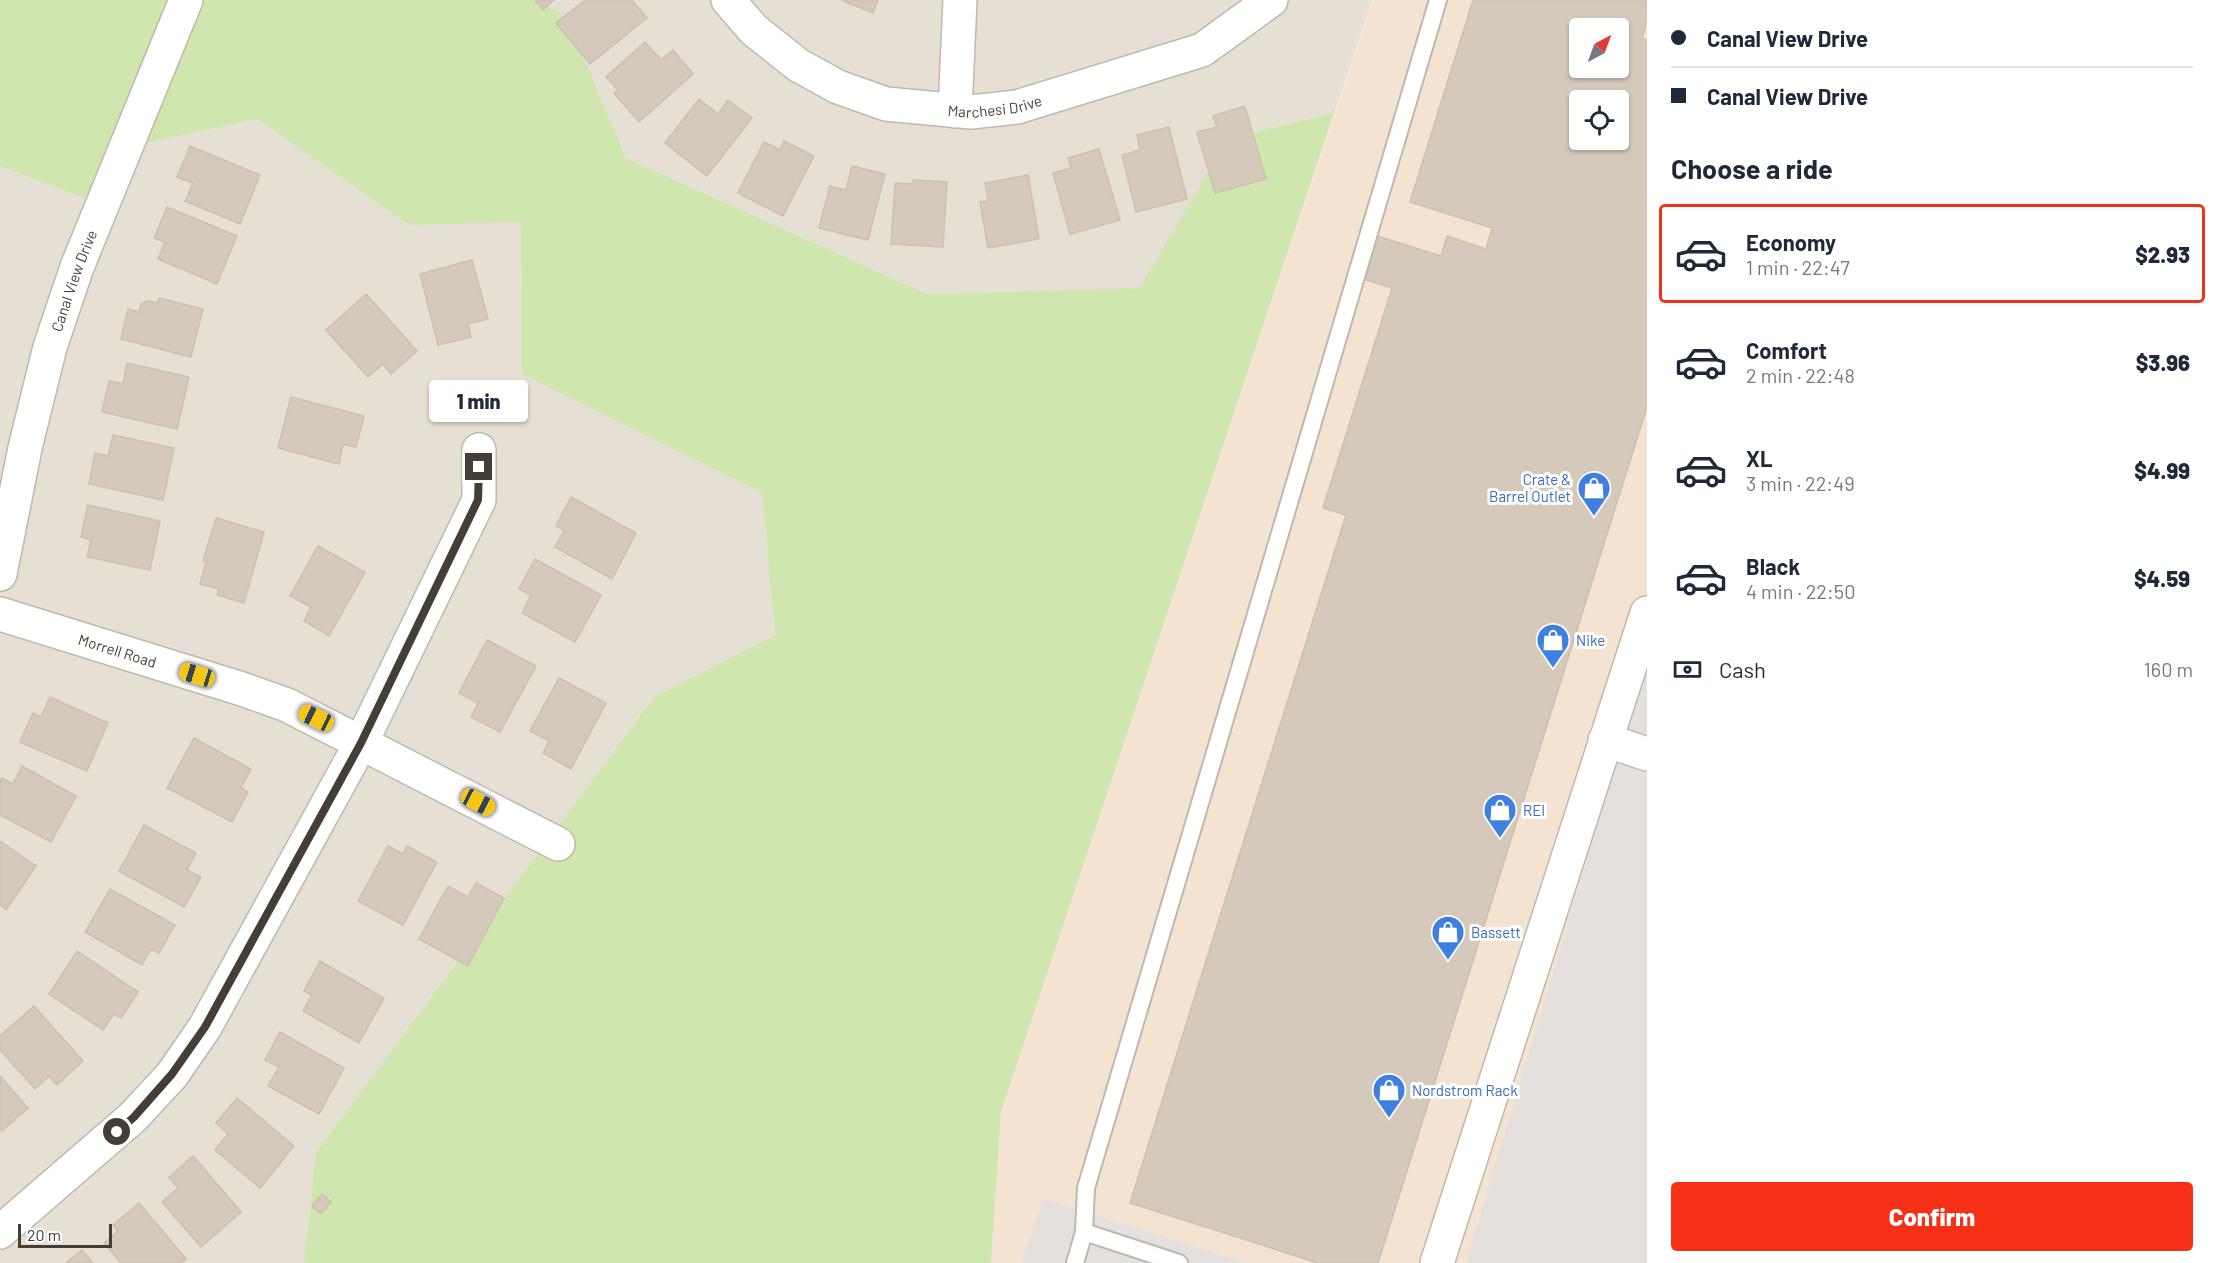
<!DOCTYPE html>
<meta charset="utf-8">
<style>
:root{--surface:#fff;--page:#f2f2f3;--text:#1f2937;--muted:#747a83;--line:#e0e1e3;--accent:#f63017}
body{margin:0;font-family:Barlow,sans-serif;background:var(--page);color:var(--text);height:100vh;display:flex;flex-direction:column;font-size:22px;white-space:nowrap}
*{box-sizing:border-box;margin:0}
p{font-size:20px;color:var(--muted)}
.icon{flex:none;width:33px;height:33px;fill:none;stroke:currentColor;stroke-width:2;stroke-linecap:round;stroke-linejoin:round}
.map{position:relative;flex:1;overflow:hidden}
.details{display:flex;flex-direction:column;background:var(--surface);width:570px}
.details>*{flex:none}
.top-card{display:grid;align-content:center;height:132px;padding:0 24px;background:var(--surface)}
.needle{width:39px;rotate:41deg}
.fabs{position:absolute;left:1569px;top:18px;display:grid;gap:12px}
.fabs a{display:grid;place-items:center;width:60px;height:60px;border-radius:6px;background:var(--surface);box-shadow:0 2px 4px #0004;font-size:30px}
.scale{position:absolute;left:18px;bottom:15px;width:94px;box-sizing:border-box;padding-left:6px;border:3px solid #443e35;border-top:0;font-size:16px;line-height:21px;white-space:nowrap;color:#443e35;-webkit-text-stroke:4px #fff;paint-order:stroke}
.end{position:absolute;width:27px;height:27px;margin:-14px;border:8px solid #443e35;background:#fff;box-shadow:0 0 0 3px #fff}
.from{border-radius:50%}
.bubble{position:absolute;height:42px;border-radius:6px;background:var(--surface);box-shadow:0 2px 4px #0004;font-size:20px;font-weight:800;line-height:42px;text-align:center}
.car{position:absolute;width:18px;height:36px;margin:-18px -9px;border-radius:8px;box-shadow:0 0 4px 2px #0007;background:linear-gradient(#f5c518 24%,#345 0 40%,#f5c518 0 76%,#345 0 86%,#f5c518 0)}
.top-card b{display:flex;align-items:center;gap:21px;height:57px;font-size:22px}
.top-card b+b{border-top:2px solid var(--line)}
.top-card i{width:15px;height:15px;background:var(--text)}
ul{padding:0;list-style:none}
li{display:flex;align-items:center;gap:18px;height:99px;margin:0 12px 9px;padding:0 12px;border:3px solid transparent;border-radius:6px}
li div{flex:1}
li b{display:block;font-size:22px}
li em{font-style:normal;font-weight:800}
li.selected{border-color:var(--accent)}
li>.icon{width:54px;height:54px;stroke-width:1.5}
h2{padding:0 24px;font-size:27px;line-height:72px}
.pay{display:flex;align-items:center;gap:15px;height:66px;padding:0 24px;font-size:22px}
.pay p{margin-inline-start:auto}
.cta{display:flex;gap:12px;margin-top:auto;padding:12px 24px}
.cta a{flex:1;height:69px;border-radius:6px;background:var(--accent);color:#fff;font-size:24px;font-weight:800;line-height:69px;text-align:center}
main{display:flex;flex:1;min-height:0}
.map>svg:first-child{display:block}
.residential{fill:#e6dfd3}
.commercial{fill:#f4e3d0;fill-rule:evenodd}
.green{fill:#cfe6ae}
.parking{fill:#e3e0dd}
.building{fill:#d4c9ba;stroke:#cec0ae;stroke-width:1.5;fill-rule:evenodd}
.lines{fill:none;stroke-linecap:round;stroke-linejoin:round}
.service-casing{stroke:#c0b8ab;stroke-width:20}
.minor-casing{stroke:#c0b8ab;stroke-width:36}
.service{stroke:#fff;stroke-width:16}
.minor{stroke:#fff;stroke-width:33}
.route{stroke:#443e35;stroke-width:8}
.labels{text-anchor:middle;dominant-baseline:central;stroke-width:6;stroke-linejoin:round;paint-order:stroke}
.street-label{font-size:15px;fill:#443e35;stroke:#fff}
.shop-label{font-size:15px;fill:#366cbe;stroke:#fff;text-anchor:start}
</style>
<main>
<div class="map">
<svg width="1647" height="1263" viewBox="0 0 1647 1263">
<rect width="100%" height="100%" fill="#f2eee5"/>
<g class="residential">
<path d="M537,0H1372L1334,113L1227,139L1141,288L927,294L626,158L567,17Z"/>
<path d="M257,119L409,225L521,222L522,374L762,493L775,635L654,697L316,1152L304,1263H0V166L94,202L114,150Z"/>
</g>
<path class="commercial" d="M1373,0H1647V1263H991L1001,1111ZM1580,28H1618V68H1580ZM1580,100H1618V140H1580Z"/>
<path class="green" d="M0,0H537L567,17L626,158L927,294L1140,288L1227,139L1334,113L1001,1111L991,1263H304L316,1152L654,697L775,635L762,493L522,374L521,222L409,225L257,119L114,150L94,202L0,166Z"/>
<g class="parking">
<path d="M1647,663V1263H1466L1634,703Z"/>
<path d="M1044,1199L1246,1263H1021Z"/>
</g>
<g class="building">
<path d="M535,0H554L543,10Z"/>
<path d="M585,0H632L647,18L590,64L556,23Z"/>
<path d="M841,0H878L873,13Z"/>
<path d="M1473,0H1647V21L1642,38L1647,40V407L1378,1263H1318L1130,1203L1346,515L1323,508L1392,288L1360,278L1374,235L1441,256L1447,236L1486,249L1492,228L1410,202ZM1580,28H1618V68H1580ZM1580,100H1618V140H1580Z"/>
<path d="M645,42L661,60L673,50L693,74L639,122L614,93L618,90L606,77Z"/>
<path d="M699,99L718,114L728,100L752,118L707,176L665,143Z"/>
<path d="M1245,106L1266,179L1215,193L1197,132L1217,127L1213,116Z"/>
<path d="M1169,127L1187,199L1136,212L1122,155L1140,150L1137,135Z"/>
<path d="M784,141L814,156L783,216L738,193L764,142L780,150Z"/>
<path d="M190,146L260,175L240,224L185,201L193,183L177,177Z"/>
<path d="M1099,149L1120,220L1070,234L1053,173L1071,168L1068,158Z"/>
<path d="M852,166L885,174L868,240L819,228L830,186L846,190Z"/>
<path d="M1028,175L1039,239L988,248L980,202L988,201L985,183Z"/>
<path d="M913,180L947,182L943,247L891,244L895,183L912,184Z"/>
<path d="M167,207L237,236L217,284L158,259L165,242L154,238Z"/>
<path d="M472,260L488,319L468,324L471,337L438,345L420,274Z"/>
<path d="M366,294L417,351L391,374L383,364L368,377L326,330Z"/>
<path d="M159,298L203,309L191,357L121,339L128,309L139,312L141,304L148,301L158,303Z"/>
<path d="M127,363L189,377L177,429L102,412L109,381L123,384Z"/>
<path d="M291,397L364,416L356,447L343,444L339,464L278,448Z"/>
<path d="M113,435L174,448L163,500L89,484L95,453L108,456Z"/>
<path d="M571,497L636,533L612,579L555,547L564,530L556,526Z"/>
<path d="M88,505L160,521L150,570L87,557L91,540L81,537Z"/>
<path d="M216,518L264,532L244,603L217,595L219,589L200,584L206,562L203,561Z"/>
<path d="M318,546L365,572L329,636L304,621L311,607L290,596Z"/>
<path d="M535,559L601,595L575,642L522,613L531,595L519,589Z"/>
<path d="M487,640L536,666L500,732L471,717L478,703L459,693Z"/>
<path d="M559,678L606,703L571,769L543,753L549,741L530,731Z"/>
<path d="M50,697L108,723L87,771L20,742L33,713L41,717Z"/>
<path d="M194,738L251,769L241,788L248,792L232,822L167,788Z"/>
<path d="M22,766L76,796L51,842L0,815V781L2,778L13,784Z"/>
<path d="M144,825L196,853L187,870L201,877L184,907L119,871Z"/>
<path d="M0,841L36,866L6,910L0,905Z"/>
<path d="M388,846L403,854L407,846L437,862L403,925L358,901Z"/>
<path d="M476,883L504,898L468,966L419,939L448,886L468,897Z"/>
<path d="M110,889L175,925L159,953L151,949L142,965L85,932Z"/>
<path d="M77,951L138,992L121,1018L114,1014L103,1030L49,994Z"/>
<path d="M320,961L384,998L359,1043L303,1011L312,995L304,991Z"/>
<path d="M34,1006L83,1061L57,1085L49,1076L35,1089L0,1050V1036Z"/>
<path d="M280,1032L344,1068L319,1114L268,1086L279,1067L265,1060Z"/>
<path d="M0,1076L28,1108L2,1131L0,1129Z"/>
<path d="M237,1098L294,1146L260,1188L215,1150L228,1134L216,1123Z"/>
<path d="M193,1156L241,1212L201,1247L162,1202L178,1188L169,1177Z"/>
<path d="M322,1194L331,1202L321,1214L312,1206Z"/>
<path d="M139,1203L186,1259L181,1263H121L104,1243L118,1231L113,1225Z"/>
<path d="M82,1250L93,1263H66Z"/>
</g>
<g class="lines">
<g class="service-casing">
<g id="service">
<path d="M1084,1232L1179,1263"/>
<path d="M1075,1263L1084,1232L1086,1188L1438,0"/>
</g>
</g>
<g class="minor-casing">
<g id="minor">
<path id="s1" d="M728,0L754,30L798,65L838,87L886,104L971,112L1017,107L1202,50L1271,0"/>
<path d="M955,111L960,0"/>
<path id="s2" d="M0,574L25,448L50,347L77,267L186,0"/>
<path id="s3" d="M0,614L242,689L287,705L558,844"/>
<path d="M1605,740L1647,754"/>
<path d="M0,1232L133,1117L172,1075L205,1027L361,743L479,500V450"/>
<path d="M1437,1263L1647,613"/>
</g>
</g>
<use href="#service" class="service"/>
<use href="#minor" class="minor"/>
</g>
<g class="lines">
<path class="route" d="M117,1132L134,1117L172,1074L205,1027L361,743L478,500L479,467"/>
</g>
<defs>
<g id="shop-pin" transform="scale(1.725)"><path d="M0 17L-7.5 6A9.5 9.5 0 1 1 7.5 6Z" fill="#3f7fe0" stroke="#fff"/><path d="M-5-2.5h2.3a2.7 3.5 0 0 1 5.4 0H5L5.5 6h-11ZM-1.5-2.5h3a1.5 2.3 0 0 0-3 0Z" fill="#fff"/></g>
</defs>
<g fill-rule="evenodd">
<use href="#shop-pin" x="1594" y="488"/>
<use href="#shop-pin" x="1553" y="640"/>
<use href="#shop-pin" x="1500" y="810"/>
<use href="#shop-pin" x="1448" y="932"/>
<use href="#shop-pin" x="1389" y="1090"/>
</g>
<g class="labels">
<g class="street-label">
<text stroke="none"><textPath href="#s1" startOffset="302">Marchesi Drive</textPath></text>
<text stroke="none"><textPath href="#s2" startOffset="303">Canal View Drive</textPath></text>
<text stroke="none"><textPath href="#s3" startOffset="123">Morrell Road</textPath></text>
</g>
<g class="shop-label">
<text x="1571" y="479" text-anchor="end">Crate &amp;<tspan x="1571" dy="17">Barrel Outlet</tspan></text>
<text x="1576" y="640">Nike</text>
<text x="1523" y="810">REI</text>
<text x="1471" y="932">Bassett</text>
<text x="1412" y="1090">Nordstrom Rack</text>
</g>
</g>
</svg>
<div class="fabs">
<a><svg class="needle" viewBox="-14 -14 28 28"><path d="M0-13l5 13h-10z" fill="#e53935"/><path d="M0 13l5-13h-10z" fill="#747a83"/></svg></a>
<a><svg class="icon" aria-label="locate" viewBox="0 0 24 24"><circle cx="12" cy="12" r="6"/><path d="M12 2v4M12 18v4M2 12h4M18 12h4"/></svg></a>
</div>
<div class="scale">20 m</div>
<i class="end from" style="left:117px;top:1132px"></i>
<i class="end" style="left:479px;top:467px"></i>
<div class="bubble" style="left:429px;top:380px;width:99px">1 min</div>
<i class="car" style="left:197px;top:675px;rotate:287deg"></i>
<i class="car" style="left:316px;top:718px;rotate:295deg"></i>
<i class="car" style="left:478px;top:802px;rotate:118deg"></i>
</div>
<section class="details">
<div class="top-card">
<b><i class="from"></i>Canal View Drive</b>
<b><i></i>Canal View Drive</b>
</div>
<h2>Choose a ride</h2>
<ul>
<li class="selected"><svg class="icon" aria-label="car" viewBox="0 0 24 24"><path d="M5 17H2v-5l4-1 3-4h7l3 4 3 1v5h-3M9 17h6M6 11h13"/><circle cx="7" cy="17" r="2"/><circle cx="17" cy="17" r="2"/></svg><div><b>Economy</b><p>1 min · 22:47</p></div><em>$2.93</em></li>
<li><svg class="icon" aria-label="car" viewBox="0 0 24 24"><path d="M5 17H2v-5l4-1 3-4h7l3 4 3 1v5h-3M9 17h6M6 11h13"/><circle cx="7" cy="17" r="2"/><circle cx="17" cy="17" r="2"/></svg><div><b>Comfort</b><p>2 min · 22:48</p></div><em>$3.96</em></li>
<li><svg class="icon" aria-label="car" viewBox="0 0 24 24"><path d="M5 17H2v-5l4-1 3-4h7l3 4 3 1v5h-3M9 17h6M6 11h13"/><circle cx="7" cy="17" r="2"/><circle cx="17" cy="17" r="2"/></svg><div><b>XL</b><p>3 min · 22:49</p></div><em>$4.99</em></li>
<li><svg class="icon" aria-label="car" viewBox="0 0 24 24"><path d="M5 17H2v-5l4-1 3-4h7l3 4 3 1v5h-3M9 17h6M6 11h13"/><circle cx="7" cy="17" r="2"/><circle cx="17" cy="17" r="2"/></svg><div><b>Black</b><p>4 min · 22:50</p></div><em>$4.59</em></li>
</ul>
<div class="pay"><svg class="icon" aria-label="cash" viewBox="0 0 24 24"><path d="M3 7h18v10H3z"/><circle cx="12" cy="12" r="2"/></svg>Cash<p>160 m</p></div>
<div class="cta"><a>Confirm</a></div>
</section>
</main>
